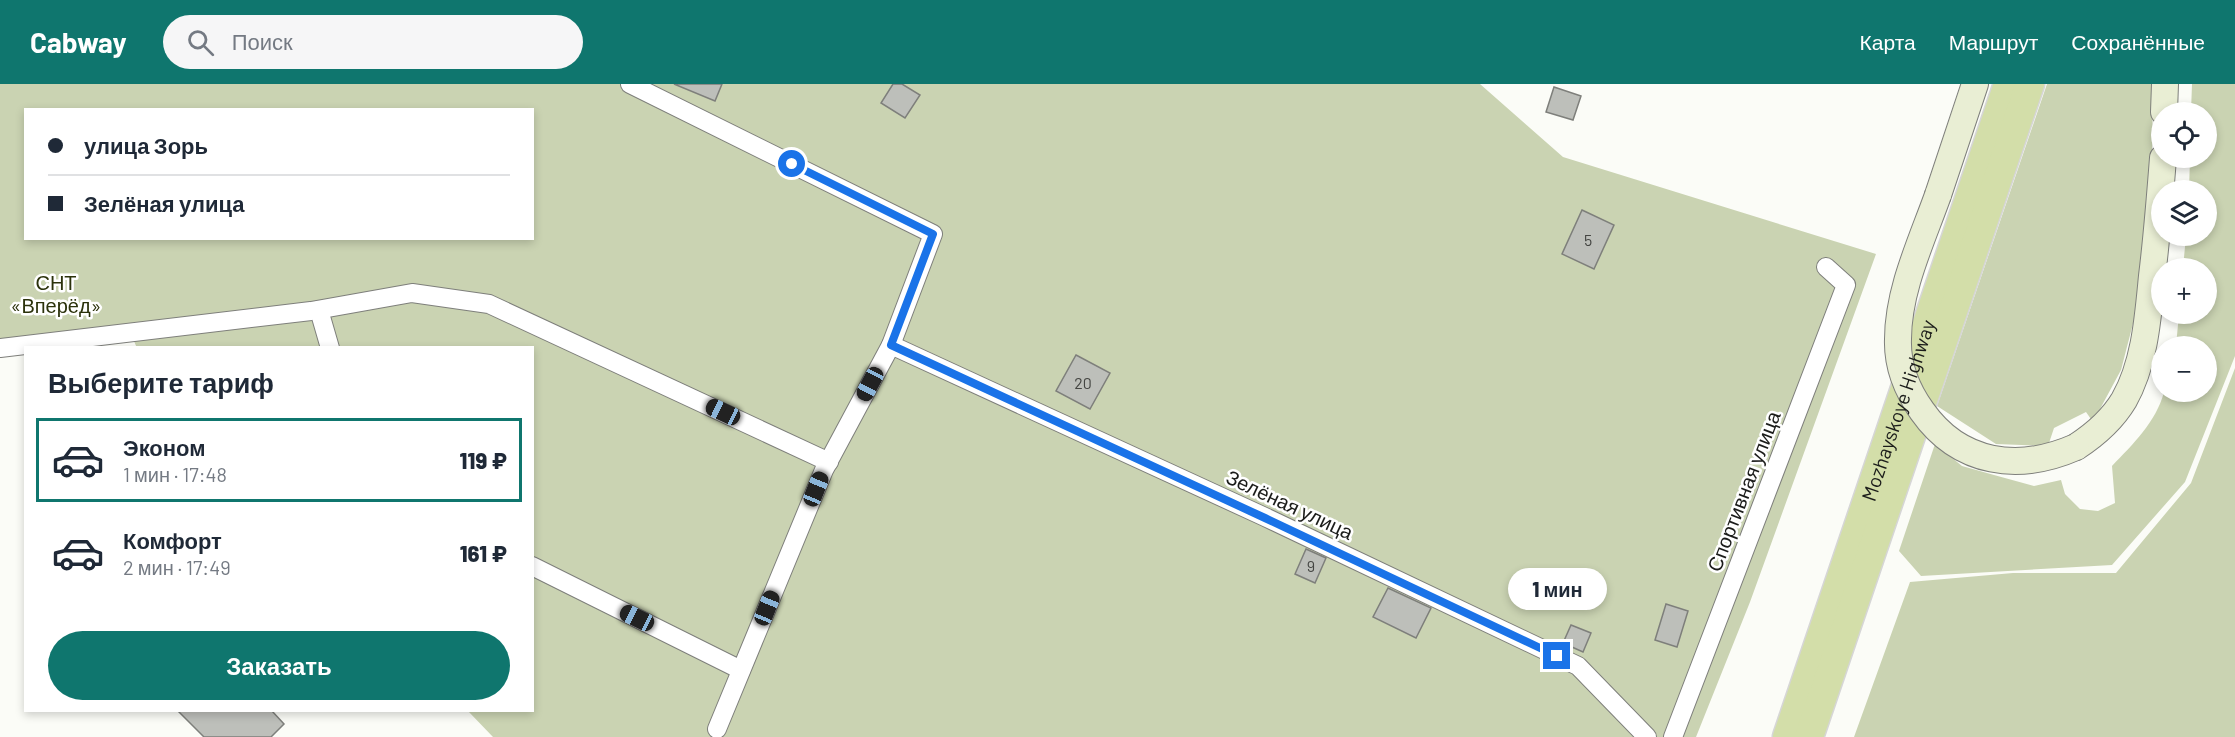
<!DOCTYPE html>
<html lang="ru">
<meta charset="utf-8">
<style>
:root{--surface:#fff;--page:#f6f6f7;--text:#1f2937;--muted:#747a83;--line:#e0e1e3;--accent:#0f766e}
body{margin:0;font-family:Barlow,sans-serif;background:var(--page);color:var(--text);height:100vh;display:flex;flex-direction:column;font-size:22px;white-space:nowrap}
*{box-sizing:border-box;margin:0}
p{font-size:20px;color:var(--muted)}
.icon{flex:none;width:33px;height:33px;fill:none;stroke:currentColor;stroke-width:2;stroke-linecap:round;stroke-linejoin:round}
.map{position:relative;flex:1;overflow:hidden}
.panel{position:absolute;left:24px;top:262px;width:510px;height:366px;display:flex;flex-direction:column;background:var(--surface);border-radius:0px;box-shadow:0 3px 9px #0003}
.panel>*{flex:none}
.top-card{position:absolute;left:24px;top:24px;width:510px;height:132px;border-radius:0px;box-shadow:0 3px 9px #0003;display:grid;align-content:center;height:132px;padding:0 24px;background:var(--surface)}
.controls{position:absolute;left:2151px;top:18px;display:grid;gap:12px}
.controls a{display:grid;place-items:center;width:66px;height:66px;border-radius:50%;background:var(--surface);box-shadow:0 3px 9px #0003;font-size:30px}
.end{position:absolute;width:27px;height:27px;margin:-14px;border:8px solid #1a73e8;background:#fff;box-shadow:0 0 0 3px #fff}
.from{border-radius:50%}
.bubble{position:absolute;height:42px;border-radius:21px;background:var(--surface);box-shadow:0 3px 9px #0003;font-size:20px;font-weight:800;line-height:42px;text-align:center}
.car{position:absolute;width:18px;height:36px;margin:-18px -9px;border-radius:8px;box-shadow:0 0 4px 2px #0007;background:linear-gradient(#222 24%,#8ab4d8 0 40%,#222 0 76%,#8ab4d8 0 86%,#222 0)}
.top-card b{display:flex;align-items:center;gap:21px;height:57px;font-size:22px}
.top-card b+b{border-top:2px solid var(--line)}
.top-card i{width:15px;height:15px;background:var(--text)}
ul{padding:0;list-style:none}
li{display:flex;align-items:center;gap:18px;height:84px;margin:0 12px 9px;padding:0 12px;border:3px solid transparent;border-radius:0px}
li div{flex:1}
li b{display:block;font-size:22px}
li em{font-style:normal;font-weight:800}
li.selected{border-color:var(--accent)}
li>.icon{width:54px;height:54px;stroke-width:1.5}
h2{padding:0 24px;font-size:27px;line-height:72px}
.primary-button{display:flex;gap:12px;margin-top:auto;padding:12px 24px}
.primary-button a{flex:1;height:69px;border-radius:36px;background:var(--accent);color:#fff;font-size:24px;font-weight:800;line-height:69px;text-align:center}
header{display:flex;align-items:center;gap:36px;box-sizing:border-box;height:84px;padding:0 30px;background:var(--accent);color:#fff}
header strong{font-size:28px}
nav{display:flex;gap:33px;margin-inline-start:auto;font-size:21px}
.search{width:420px;height:54px;background:var(--page);display:flex;align-items:center;gap:15px;box-sizing:border-box;padding:0 21px;border-radius:33px;color:var(--muted);font-size:22px}
.map>svg:first-child{display:block}
.green{fill:#cad3b2;fill-rule:evenodd}
.building{fill:#bdbfba;stroke:#7e7f7b;stroke-width:1.5}
.lines{fill:none;stroke-linecap:round;stroke-linejoin:round}
.minor-casing{stroke:#7e7f7b;stroke-width:20}
.secondary-casing{stroke:#7e7f7b;stroke-width:28}
.primary-casing{stroke:#d6d6d6;stroke-width:31}
.minor{stroke:#fff;stroke-width:18}
.secondary{stroke:#e9eed4;stroke-width:26}
.primary{stroke:#d3dea9;stroke-width:28}
.secondary-bridge-casing{stroke:#7e7f7b;stroke-width:28;stroke-linecap:butt}
.secondary-bridge{stroke:#e9eed4;stroke-width:26}
.route{stroke:#1a73e8;stroke-width:8}
.labels{text-anchor:middle;dominant-baseline:central;stroke-width:5;stroke-linejoin:round;paint-order:stroke}
.number-label{font-size:16px;fill:#444542}
.park-label{font-size:20px;fill:#2b320b;stroke:#fff}
.street-label{font-size:20px;fill:#1b1c1a;stroke:#fff}
</style>
<header>
<strong>Cabway</strong>
<div class="search"><svg class="icon" aria-label="search" viewBox="0 0 24 24"><circle cx="10" cy="10" r="6"/><path d="M15 15l6 6"/></svg>Поиск</div>
<nav><a>Карта</a><a>Маршрут</a><a>Сохранённые</a></nav>
</header>
<div class="map">
<svg width="2235" height="653" viewBox="0 0 2235 653">
<rect width="100%" height="100%" fill="#fbfcf7"/>
<g class="green">
<path d="M0,0H1480L1563,73L1876,170L1750,518L1696,653H493L468,627H532V264H137L133,255L0,272ZM26,26H532V154H26Z"/>
<path d="M2047,0H2153L2152,67L2136,228L2121,286L2093,338L2086,328L2054,344L2048,362L1996,360L1937,322Z"/>
<path d="M2192,0H2235V272L2185,398L2112,481L1921,492L1899,467L1935,360L1962,382L1994,391L2034,402L2061,396L2065,410L2080,425L2098,427L2115,419L2112,382C2133,360 2156,338 2164,308H2206V262H2176L2179,230H2206V184H2183L2186,152H2206V106H2189L2190,74H2206V28H2191Z"/>
<path d="M2235,284V653H1854L1910,498L2013,489H2116L2191,399Z"/>
</g>
<g class="building">
<path d="M674,0H722L715,17Z"/>
<path d="M893,0H902L920,11L905,34L881,19Z"/>
<path d="M1554,3L1581,12L1573,36L1546,28Z"/>
<path d="M1582,126L1614,141L1594,185L1562,170Z"/>
<path d="M1076,271L1110,289L1090,325L1056,307Z"/>
<path d="M1306,465L1326,474L1315,499L1295,490Z"/>
<path d="M1388,504L1431,524L1416,554L1373,533Z"/>
<path d="M1666,520L1688,527L1677,563L1655,556Z"/>
<path d="M1571,541L1591,549L1583,568L1563,559Z"/>
<path d="M178,627H272L284,640L271,653H204Z"/>
</g>
<g class="lines">
<g class="minor-casing">
<g id="minor">
<path d="M630,0L933,150L891,261L824,386L717,645"/>
<path d="M319,226L330,264"/>
<path d="M891,261L1265,433L1578,582L1647,653"/>
<path d="M0,264L311,227L412,209L489,220L829,378"/>
<path d="M532,482L741,586"/>
<path d="M1673,653L1846,201L1826,183"/>
</g>
</g>
<g class="secondary-casing">
<g id="secondary">
<path d="M2164,28L2165,0"/>
<path d="M1938,111L1975,0"/>
<path d="M2076,363C2096,350 2112,336 2124,316C2145,279 2148,233 2152,192C2157,152 2160,113 2163,74"/>
</g>
</g>
<g class="primary-casing">
<g id="primary">
<path id="s1" d="M1787,653L2008,0"/>
<path d="M1809,653L2030,0"/>
</g>
</g>
<use href="#minor" class="minor"/>
<use href="#secondary" class="secondary"/>
<use href="#primary" class="primary"/>
<g class="secondary-bridge-casing">
<path id="secondary-bridge" d="M1938,111C1922,156 1898,206 1898,255C1897,282 1907,306 1922,327C1960,381 2019,388 2076,363"/>
</g>
<use href="#secondary-bridge" class="secondary-bridge"/>
</g>
<g class="lines">
<path class="route" d="M792,80L933,150L891,261L1265,434L1557,572"/>
</g>
<g class="labels">
<g class="number-label">
<text x="1588" y="155">5</text>
<text x="1083" y="298">20</text>
<text x="1311" y="481">9</text>
</g>
<g class="park-label">
<text x="56" y="198">СНТ<tspan x="56" dy="23">«Вперёд»</tspan></text>
</g>
<g class="street-label">
<text stroke="none"><textPath href="#s1" startOffset="345">Mozhayskoye Highway</textPath></text>
<text transform="translate(1743 407) rotate(-69)">Спортивная улица</text>
<text transform="translate(1290 420) rotate(25)">Зелёная улица</text>
</g>
</g>
</svg>
<div class="controls">
<a><svg class="icon" aria-label="locate" viewBox="0 0 24 24"><circle cx="12" cy="12" r="6"/><path d="M12 2v4M12 18v4M2 12h4M18 12h4"/></svg></a>
<a><svg class="icon" aria-label="layers" viewBox="0 0 24 24"><path d="M12 4l9 5-9 5-9-5zM3 14l9 5 9-5"/></svg></a>
<a>+</a>
<a>−</a>
</div>
<i class="end from" style="left:792px;top:80px"></i>
<i class="end" style="left:1557px;top:572px"></i>
<div class="bubble" style="left:1508px;top:484px;width:99px">1 мин</div>
<i class="car" style="left:870px;top:300px;rotate:208deg"></i>
<i class="car" style="left:723px;top:328px;rotate:295deg"></i>
<i class="car" style="left:816px;top:405px;rotate:22deg"></i>
<i class="car" style="left:767px;top:524px;rotate:22deg"></i>
<i class="car" style="left:637px;top:534px;rotate:296deg"></i>
<div class="top-card">
<b><i class="from"></i>улица Зорь</b>
<b><i></i>Зелёная улица</b>
</div>
<section class="panel">
<h2>Выберите тариф</h2>
<ul>
<li class="selected"><svg class="icon" aria-label="car" viewBox="0 0 24 24"><path d="M5 17H2v-5l4-1 3-4h7l3 4 3 1v5h-3M9 17h6M6 11h13"/><circle cx="7" cy="17" r="2"/><circle cx="17" cy="17" r="2"/></svg><div><b>Эконом</b><p>1 мин · 17:48</p></div><em>119 ₽</em></li>
<li><svg class="icon" aria-label="car" viewBox="0 0 24 24"><path d="M5 17H2v-5l4-1 3-4h7l3 4 3 1v5h-3M9 17h6M6 11h13"/><circle cx="7" cy="17" r="2"/><circle cx="17" cy="17" r="2"/></svg><div><b>Комфорт</b><p>2 мин · 17:49</p></div><em>161 ₽</em></li>
</ul>
<div class="primary-button"><a>Заказать</a></div>
</section>
</div>
